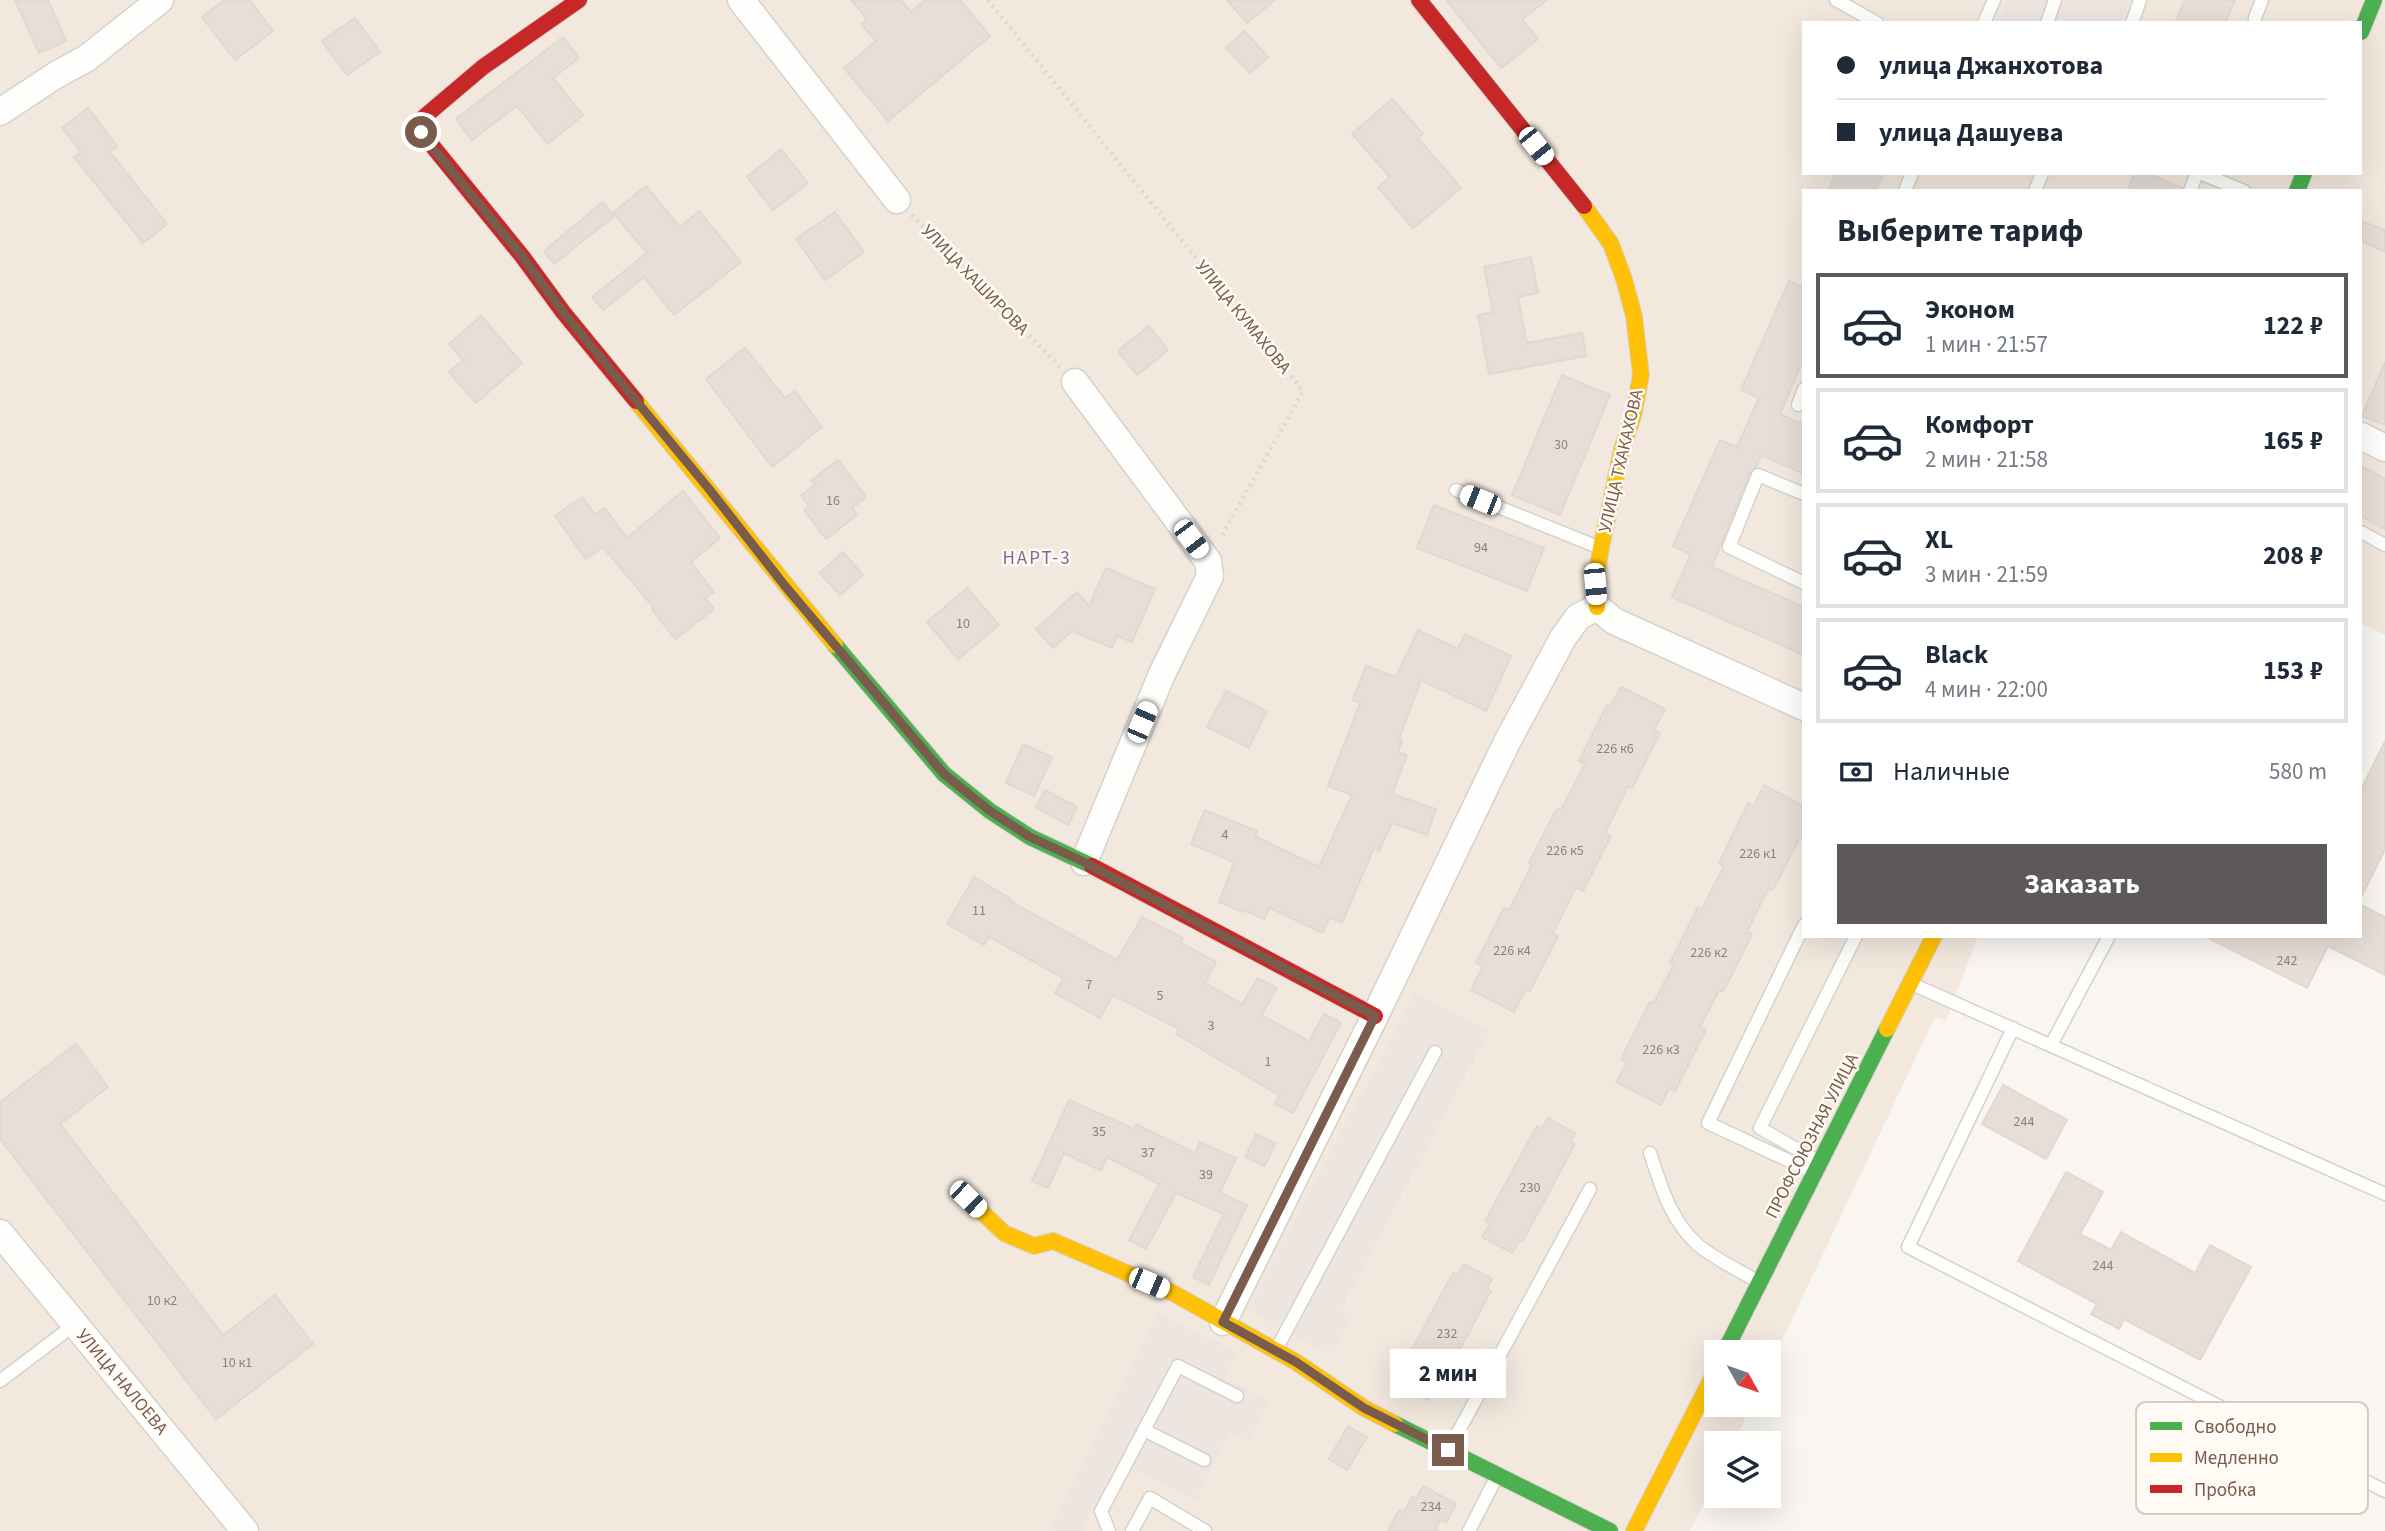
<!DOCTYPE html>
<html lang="ru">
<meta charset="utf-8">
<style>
:root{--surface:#fff;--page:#f6f6f7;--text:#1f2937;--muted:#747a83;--line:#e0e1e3;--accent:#5c585b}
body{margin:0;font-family:"Source Sans 3",sans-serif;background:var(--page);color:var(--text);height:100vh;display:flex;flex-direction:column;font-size:26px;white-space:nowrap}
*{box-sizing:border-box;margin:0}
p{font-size:23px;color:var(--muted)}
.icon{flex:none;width:38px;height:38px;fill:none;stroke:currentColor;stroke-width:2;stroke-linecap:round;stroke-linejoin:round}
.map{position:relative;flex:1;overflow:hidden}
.side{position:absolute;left:1802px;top:189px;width:560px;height:749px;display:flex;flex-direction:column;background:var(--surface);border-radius:0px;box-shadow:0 7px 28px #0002}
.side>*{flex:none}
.hud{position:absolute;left:1802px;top:21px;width:560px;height:154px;border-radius:0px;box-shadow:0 7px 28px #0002;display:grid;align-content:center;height:154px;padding:0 35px;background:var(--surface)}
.needle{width:46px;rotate:130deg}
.controls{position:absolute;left:1704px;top:1340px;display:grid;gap:14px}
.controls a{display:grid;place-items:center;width:77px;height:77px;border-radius:0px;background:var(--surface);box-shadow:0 7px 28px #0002;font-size:35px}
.end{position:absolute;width:32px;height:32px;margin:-16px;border:9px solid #7a5c4d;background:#fff;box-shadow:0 0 0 4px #fff}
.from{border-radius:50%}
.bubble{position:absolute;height:49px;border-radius:0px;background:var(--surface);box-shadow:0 7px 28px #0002;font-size:23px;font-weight:700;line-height:49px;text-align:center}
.car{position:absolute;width:21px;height:42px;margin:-21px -10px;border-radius:9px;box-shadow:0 0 5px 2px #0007;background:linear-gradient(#fff 24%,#345 0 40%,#fff 0 76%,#345 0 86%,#fff 0)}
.hud b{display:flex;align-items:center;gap:24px;height:66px;font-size:26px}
.hud b+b{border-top:2px solid var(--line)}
.hud i{width:18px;height:18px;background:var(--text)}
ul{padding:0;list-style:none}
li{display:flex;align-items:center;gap:21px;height:105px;margin:0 14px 10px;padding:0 21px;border:4px solid var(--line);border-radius:0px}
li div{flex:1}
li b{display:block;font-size:26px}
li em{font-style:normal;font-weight:700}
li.on{border-color:var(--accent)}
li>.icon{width:63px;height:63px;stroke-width:1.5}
h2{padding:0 35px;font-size:32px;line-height:84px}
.pay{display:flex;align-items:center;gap:18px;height:77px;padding:0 35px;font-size:26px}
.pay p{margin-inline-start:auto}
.action{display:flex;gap:14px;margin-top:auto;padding:14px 35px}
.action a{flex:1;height:80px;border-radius:0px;background:var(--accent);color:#fff;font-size:28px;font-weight:700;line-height:80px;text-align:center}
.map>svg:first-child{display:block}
.residential{fill:#f2e8de;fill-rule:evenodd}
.industrial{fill:#ede5e0}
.building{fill:#e6ded7;stroke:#e2d8d2;stroke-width:2}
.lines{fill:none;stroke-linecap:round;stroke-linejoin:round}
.lane-casing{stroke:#d7d1cb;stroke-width:15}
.street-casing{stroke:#d7d1cb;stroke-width:29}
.fast-casing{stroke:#d9d2cb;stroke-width:18}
.slow-casing{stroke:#d9d2cb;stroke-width:18}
.jam-casing{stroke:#d9d2cb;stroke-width:18}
.path{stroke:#dcd5d0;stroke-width:4.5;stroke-dasharray:2 5;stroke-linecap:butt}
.lane{stroke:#fefefd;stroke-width:12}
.street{stroke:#fefefd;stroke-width:26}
.fast{stroke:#4caf50;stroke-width:16}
.slow{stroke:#ffc107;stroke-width:16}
.jam{stroke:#c62828;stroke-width:16}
.route{stroke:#7a5c4d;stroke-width:9}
.labels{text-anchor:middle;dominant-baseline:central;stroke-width:5;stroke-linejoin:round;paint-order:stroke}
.number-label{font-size:14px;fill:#977e72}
.street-label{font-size:18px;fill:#7a5c4d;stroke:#fffaf3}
.neighbourhood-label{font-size:19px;letter-spacing:2px;fill:#846695;stroke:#fffaf3}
.key{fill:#fffaf3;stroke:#d7cbc1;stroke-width:2}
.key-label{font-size:19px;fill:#7a5c4d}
</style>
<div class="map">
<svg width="2385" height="1531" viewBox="0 0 2385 1531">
<rect width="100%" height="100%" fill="#f9f5f0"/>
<path class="residential" d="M0,0H2007L1999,23H1804V173H2361V23H2122L2131,0H2385V635L2361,623V191H1804V936H1978L1946,1021L1935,1017L1769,1368V1353H1717V1405H1751L1733,1444H1717V1477L1690,1531H1082L1116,1462L1196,1502L1231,1432L1270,1401L1224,1378L1237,1352L1158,1312L1048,1531H0ZM1417,992L1491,1032L1343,1309L1353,1315L1246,1310Z"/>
<g class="industrial">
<path d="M2007,0H2131L2122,23H1999Z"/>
<path d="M1416,992L1491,1031L1343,1308L1353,1314L1331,1355L1246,1310Z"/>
<path d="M1158,1312L1237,1352L1225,1378L1270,1401L1250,1441L1231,1432L1196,1502L1116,1462L1082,1531H1048Z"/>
</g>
<g class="building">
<path d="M15,0H48L66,41L39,53Z"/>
<path d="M224,0H250L273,31L235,60L202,17Z"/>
<path d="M851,0H901L911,12L925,0H960L990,36L888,121L844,68L876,41L861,24L867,19Z"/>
<path d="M1227,0H1275L1247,23Z"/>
<path d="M1446,0H1547L1522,19L1538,39L1501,68Z"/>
<path d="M2185,0H2235L2225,23H2175Z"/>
<path d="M355,18L380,52L347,75L322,41Z"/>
<path d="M1244,31L1268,57L1250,73L1226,48Z"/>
<path d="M563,37L579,58L553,78L583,115L548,144L517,106L472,140L456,119Z"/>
<path d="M1392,99L1423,134L1418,138L1461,188L1413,228L1378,187L1390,177L1352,134Z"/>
<path d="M88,108L117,146L110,152L167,224L143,243L74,157L81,152L62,128Z"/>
<path d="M781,149L808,183L773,210L747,177Z"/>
<path d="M1836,173H1884L1875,191H1828Z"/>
<path d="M2134,173H2147L2182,188L2181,191H2127Z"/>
<path d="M646,186L680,227L699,211L741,262L674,315L644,277L603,310L592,297L647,253L613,213Z"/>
<path d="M603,202L614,216L554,264L544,251Z"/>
<path d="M835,212L864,252L825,280L796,239Z"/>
<path d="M2361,221L2385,230V252L2361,241Z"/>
<path d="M1531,257L1538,293L1518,297L1527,343L1582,333L1586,356L1489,374L1478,315L1493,312L1484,267Z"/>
<path d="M1789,281L1804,288V357L1780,414L1804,425V474L1761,455L1756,467L1750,472L1712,567L1804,607V655L1672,597L1691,554L1673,546L1720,440L1737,447L1759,398L1741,390Z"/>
<path d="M481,316L522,363L476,403L449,372L463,360L449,344Z"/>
<path d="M1149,326L1168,350L1137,375L1118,351Z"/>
<path d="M745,348L785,398L795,391L822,427L772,467L706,379Z"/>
<path d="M2385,362V425L2362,416Z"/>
<path d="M1562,375L1610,395L1560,515L1512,495Z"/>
<path d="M838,460L866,497L852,508L857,515L826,539L804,510L809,506L801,495L815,485L811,481Z"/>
<path d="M2361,466L2385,479V529L2361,516Z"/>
<path d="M683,491L720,538L691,562L714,592L705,598L714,609L675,639L652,609L654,608L603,547L586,559L555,516L582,497L595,514L605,508L627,538Z"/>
<path d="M1434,505L1544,548L1527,591L1417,548Z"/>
<path d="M843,552L863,575L840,595L820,573Z"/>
<path d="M1106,568L1155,589L1132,642L1117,636L1112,648L1072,631L1053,648L1036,629L1077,592L1089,606Z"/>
<path d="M967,588L999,625L958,659L927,622Z"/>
<path d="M1418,630L1458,649L1465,634L1511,656L1486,711L1421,680L1399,739L1402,740L1398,752L1407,755L1392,794L1436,809L1427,835L1392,823L1379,851L1374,848L1342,923L1330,917L1322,933L1270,908L1264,919L1244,910L1243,912L1219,902L1234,862L1191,844L1205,810L1257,831L1255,836L1319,867L1352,795L1328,786L1360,703L1353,700L1366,666L1396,677Z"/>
<path d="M1621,687L1665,709L1654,730L1660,733L1632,788L1628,786L1605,833L1611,836L1583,891L1576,887L1553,933L1558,936L1530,991L1526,989L1514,1012L1471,990L1483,966L1476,963L1504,908L1509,910L1532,865L1529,863L1557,808L1561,810L1585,764L1579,761L1607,705L1610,707Z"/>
<path d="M1226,691L1267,711L1249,748L1207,727Z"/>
<path d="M2385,741V849L2361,897V790Z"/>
<path d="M1023,744L1052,757L1034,796L1006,783Z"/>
<path d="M1764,785L1804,806V830L1773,890L1769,888L1758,909L1747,932L1752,934L1723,992L1719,990L1700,1027L1706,1030L1675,1091L1669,1088L1661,1105L1616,1082L1627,1062L1621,1059L1650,1002L1654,1003L1664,983L1674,965L1670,963L1698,907L1702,909L1724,866L1719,863L1748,803L1754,806Z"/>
<path d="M1045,790L1077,807L1068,825L1036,807Z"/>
<path d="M974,877L1011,899L1010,901L1117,960L1142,917L1183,938L1181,943L1216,962L1205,983L1242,1004L1258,978L1277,988L1261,1015L1309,1041L1324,1014L1341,1023L1293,1113L1275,1104L1279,1095L1176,1034L1179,1029L1113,995L1100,1018L1055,993L1063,978L989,937L984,945L947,924Z"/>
<path d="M2361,905L2385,917V975L2328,946L2307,988L2205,936H2361Z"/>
<path d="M76,1044L108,1087L60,1124L223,1335L275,1295L313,1344L216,1419L0,1139V1102Z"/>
<path d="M2003,1085L2067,1120L2046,1159L1982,1124Z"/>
<path d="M1069,1100L1134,1129L1136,1124L1195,1153L1200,1142L1236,1158L1220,1193L1247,1205L1209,1285L1193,1277L1224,1214L1176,1193L1146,1249L1129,1240L1159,1184L1107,1157L1101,1171L1064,1153L1048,1188L1032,1181Z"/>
<path d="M1548,1118L1575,1133L1571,1141L1575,1144L1522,1242L1519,1241L1512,1253L1482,1237L1490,1224L1485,1221L1537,1126L1541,1129Z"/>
<path d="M1256,1134L1275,1143L1265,1166L1245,1157Z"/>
<path d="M2066,1172L2103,1192L2080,1234L2111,1250L2121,1232L2195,1273L2210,1245L2251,1267L2200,1360L2124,1319L2119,1329L2091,1314L2097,1304L2018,1261Z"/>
<path d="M1464,1264L1492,1279L1487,1288L1491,1291L1439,1388L1435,1386L1428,1400L1396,1383L1403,1366L1453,1273L1458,1275Z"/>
<path d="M1348,1426L1367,1437L1347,1470L1329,1459Z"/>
<path d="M1423,1486L1456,1504L1446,1523L1440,1520L1435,1529L1438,1531H1388L1399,1510L1404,1512L1412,1497L1416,1499Z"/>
</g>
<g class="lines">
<g class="lane-casing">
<g id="lane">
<path d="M1836,0L1877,23"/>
<path d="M1984,23L1994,0"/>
<path d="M2047,23L2055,0"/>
<path d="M2132,23L2140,0"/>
<path d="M2255,23V18L2262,0"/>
<path d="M2200,173L2244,191"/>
<path d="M1905,191L1912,173"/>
<path d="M2035,191L2042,173"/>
<path d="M2190,191L2197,173"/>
<path d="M1798,405L1804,389"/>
<path d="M1456,490L1598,547"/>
<path d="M1804,494L1758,475L1729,547L1804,583"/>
<path d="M2361,532L2385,545"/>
<path d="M1804,925L1708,1123L1813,1172"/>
<path d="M1912,984L2385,1194"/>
<path d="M2013,1028L1908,1247L2385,1491"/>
<path d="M2051,1045L2109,936"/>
<path d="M1650,1153C1661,1185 1670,1220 1697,1244C1714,1259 1737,1269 1757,1281"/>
<path d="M1816,1160L1760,1128L1856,936"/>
<path d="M1277,1348L1435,1052"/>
<path d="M0,1381L74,1325"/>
<path d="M1144,1430L1204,1460"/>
<path d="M1450,1447L1590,1189"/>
<path d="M1109,1531L1101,1511L1178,1366L1237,1396"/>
<path d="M1132,1531L1150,1498L1205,1531"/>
<path d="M1469,1531L1496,1478"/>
</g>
</g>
<g class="street-casing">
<g id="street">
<path d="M741,0L897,200"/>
<path d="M0,112L56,75L87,58L160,0"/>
<path d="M1075,382L1208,561L1210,576L1162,674L1084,862"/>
<path d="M2361,436L2385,448"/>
<path d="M0,1233L245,1531"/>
<path d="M1223,1322L1375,1016L1507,742L1563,638L1578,617L1597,607L1614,621L1804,707"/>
</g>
</g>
<g class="fast-casing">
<g id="fast">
<path d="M2361,32L2374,0"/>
<path d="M2297,191L2304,173"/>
<path d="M835,645L944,774L990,811L1030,837L1092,866"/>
<path d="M1724,1353L1887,1029"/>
<path d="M1395,1424L1610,1531"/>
</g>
</g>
<g class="slow-casing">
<g id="slow">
<path d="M1584,206L1611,244L1624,279L1634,316L1641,375L1633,416L1622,449L1601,548L1595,584L1597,607"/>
<path d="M636,401L835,645"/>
<path d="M1887,1029L1934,936"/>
<path d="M968,1199L1004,1233L1034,1246L1053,1241L1173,1293L1296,1362L1364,1408L1395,1424"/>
<path d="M1634,1531L1717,1368"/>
</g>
</g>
<g class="jam-casing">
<g id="jam">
<path d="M579,0L483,67L424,117L421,132L522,256L563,312L636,401"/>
<path d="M1419,0L1584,206"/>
<path d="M1092,866L1375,1016"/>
</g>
</g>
<g class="path">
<path d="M988,0L1303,391L1220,539"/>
<path d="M912,215L1060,367"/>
</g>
<use href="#lane" class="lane"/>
<use href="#street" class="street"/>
<use href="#fast" class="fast"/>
<use href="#slow" class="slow"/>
<use href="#jam" class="jam"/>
</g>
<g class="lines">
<path class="route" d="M421,132L432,147L522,256L563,312L709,489L785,586L944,774L990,811L1030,837L1084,862L1375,1016L1223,1322L1296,1362L1364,1408L1448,1450"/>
</g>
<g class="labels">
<g class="number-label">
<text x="1561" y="445">30</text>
<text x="833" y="501">16</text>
<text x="1481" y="548">94</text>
<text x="963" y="624">10</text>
<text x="1615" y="749">226 к6</text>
<text x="1225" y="835">4</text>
<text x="1565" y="851">226 к5</text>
<text x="1758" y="854">226 к1</text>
<text x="979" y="911">11</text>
<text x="1512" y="951">226 к4</text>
<text x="1709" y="953">226 к2</text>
<text x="2287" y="961">242</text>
<text x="1089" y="985">7</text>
<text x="1160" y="996">5</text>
<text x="1211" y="1026">3</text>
<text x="1661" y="1050">226 к3</text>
<text x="1268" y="1062">1</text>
<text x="2024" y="1122">244</text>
<text x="1099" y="1132">35</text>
<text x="1148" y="1153">37</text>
<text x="1206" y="1175">39</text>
<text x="1530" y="1188">230</text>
<text x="2103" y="1266">244</text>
<text x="162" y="1301">10 к2</text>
<text x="1447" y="1334">232</text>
<text x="237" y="1363">10 к1</text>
<text x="1431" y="1507">234</text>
</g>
<g class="street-label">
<text transform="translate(975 280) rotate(46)">УЛИЦА ХАШИРОВА</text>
<text transform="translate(1243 317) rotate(51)">УЛИЦА КУМАХОВА</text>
<text transform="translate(1621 461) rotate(-77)">УЛИЦА ТХАКАХОВА</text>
<text transform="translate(1812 1136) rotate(-63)">ПРОФСОЮЗНАЯ УЛИЦА</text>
<text transform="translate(122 1382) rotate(50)">УЛИЦА НАЛОЕВА</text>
</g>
<g class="neighbourhood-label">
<text x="1037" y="558">НАРТ-3</text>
</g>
</g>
<rect x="2136" y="1402" width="232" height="112" rx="10" class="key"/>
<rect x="2150" y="1422" width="32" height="8" fill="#4caf50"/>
<rect x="2150" y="1453" width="32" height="9" fill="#ffc107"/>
<rect x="2150" y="1485" width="32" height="8" fill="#c62828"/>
<g class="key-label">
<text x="2194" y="1433">Свободно</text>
<text x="2194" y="1464">Медленно</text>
<text x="2194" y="1496">Пробка</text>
</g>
</svg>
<div class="controls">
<a><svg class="needle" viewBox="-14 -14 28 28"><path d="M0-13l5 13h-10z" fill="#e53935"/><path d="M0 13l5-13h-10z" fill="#747a83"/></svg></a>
<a><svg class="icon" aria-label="layers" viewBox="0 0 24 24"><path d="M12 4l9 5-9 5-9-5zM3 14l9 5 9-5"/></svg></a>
</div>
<i class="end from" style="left:421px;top:132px"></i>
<i class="end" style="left:1448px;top:1450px"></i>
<div class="bubble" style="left:1390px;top:1349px;width:116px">2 мин</div>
<i class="car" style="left:1536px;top:146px;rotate:141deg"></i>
<i class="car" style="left:1480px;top:500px;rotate:292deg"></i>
<i class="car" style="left:1191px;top:539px;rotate:143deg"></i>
<i class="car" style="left:1595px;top:584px;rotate:175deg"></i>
<i class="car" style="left:1142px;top:722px;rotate:23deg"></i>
<i class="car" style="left:968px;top:1199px;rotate:134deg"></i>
<i class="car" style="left:1149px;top:1283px;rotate:113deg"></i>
<div class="hud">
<b><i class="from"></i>улица Джанхотова</b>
<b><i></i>улица Дашуева</b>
</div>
<section class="side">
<h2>Выберите тариф</h2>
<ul>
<li class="on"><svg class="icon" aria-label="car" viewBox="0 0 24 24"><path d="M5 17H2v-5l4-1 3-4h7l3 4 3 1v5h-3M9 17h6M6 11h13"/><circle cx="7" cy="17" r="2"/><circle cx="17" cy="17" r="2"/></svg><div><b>Эконом</b><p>1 мин · 21:57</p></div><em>122 ₽</em></li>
<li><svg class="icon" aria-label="car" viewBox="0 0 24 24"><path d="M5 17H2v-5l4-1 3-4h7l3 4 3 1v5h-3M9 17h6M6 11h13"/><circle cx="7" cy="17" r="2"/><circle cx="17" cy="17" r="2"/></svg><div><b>Комфорт</b><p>2 мин · 21:58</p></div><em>165 ₽</em></li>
<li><svg class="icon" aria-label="car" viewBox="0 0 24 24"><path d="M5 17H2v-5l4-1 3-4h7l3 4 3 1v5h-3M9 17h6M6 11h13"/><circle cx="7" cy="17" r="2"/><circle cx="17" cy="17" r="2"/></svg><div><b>XL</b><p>3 мин · 21:59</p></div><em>208 ₽</em></li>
<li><svg class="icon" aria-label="car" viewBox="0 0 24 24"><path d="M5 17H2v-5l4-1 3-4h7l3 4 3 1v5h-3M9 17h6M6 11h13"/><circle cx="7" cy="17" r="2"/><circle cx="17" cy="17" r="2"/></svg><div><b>Black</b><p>4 мин · 22:00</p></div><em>153 ₽</em></li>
</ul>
<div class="pay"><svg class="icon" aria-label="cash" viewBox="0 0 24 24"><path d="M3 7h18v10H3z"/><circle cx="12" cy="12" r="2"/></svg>Наличные<p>580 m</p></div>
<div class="action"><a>Заказать</a></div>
</section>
</div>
